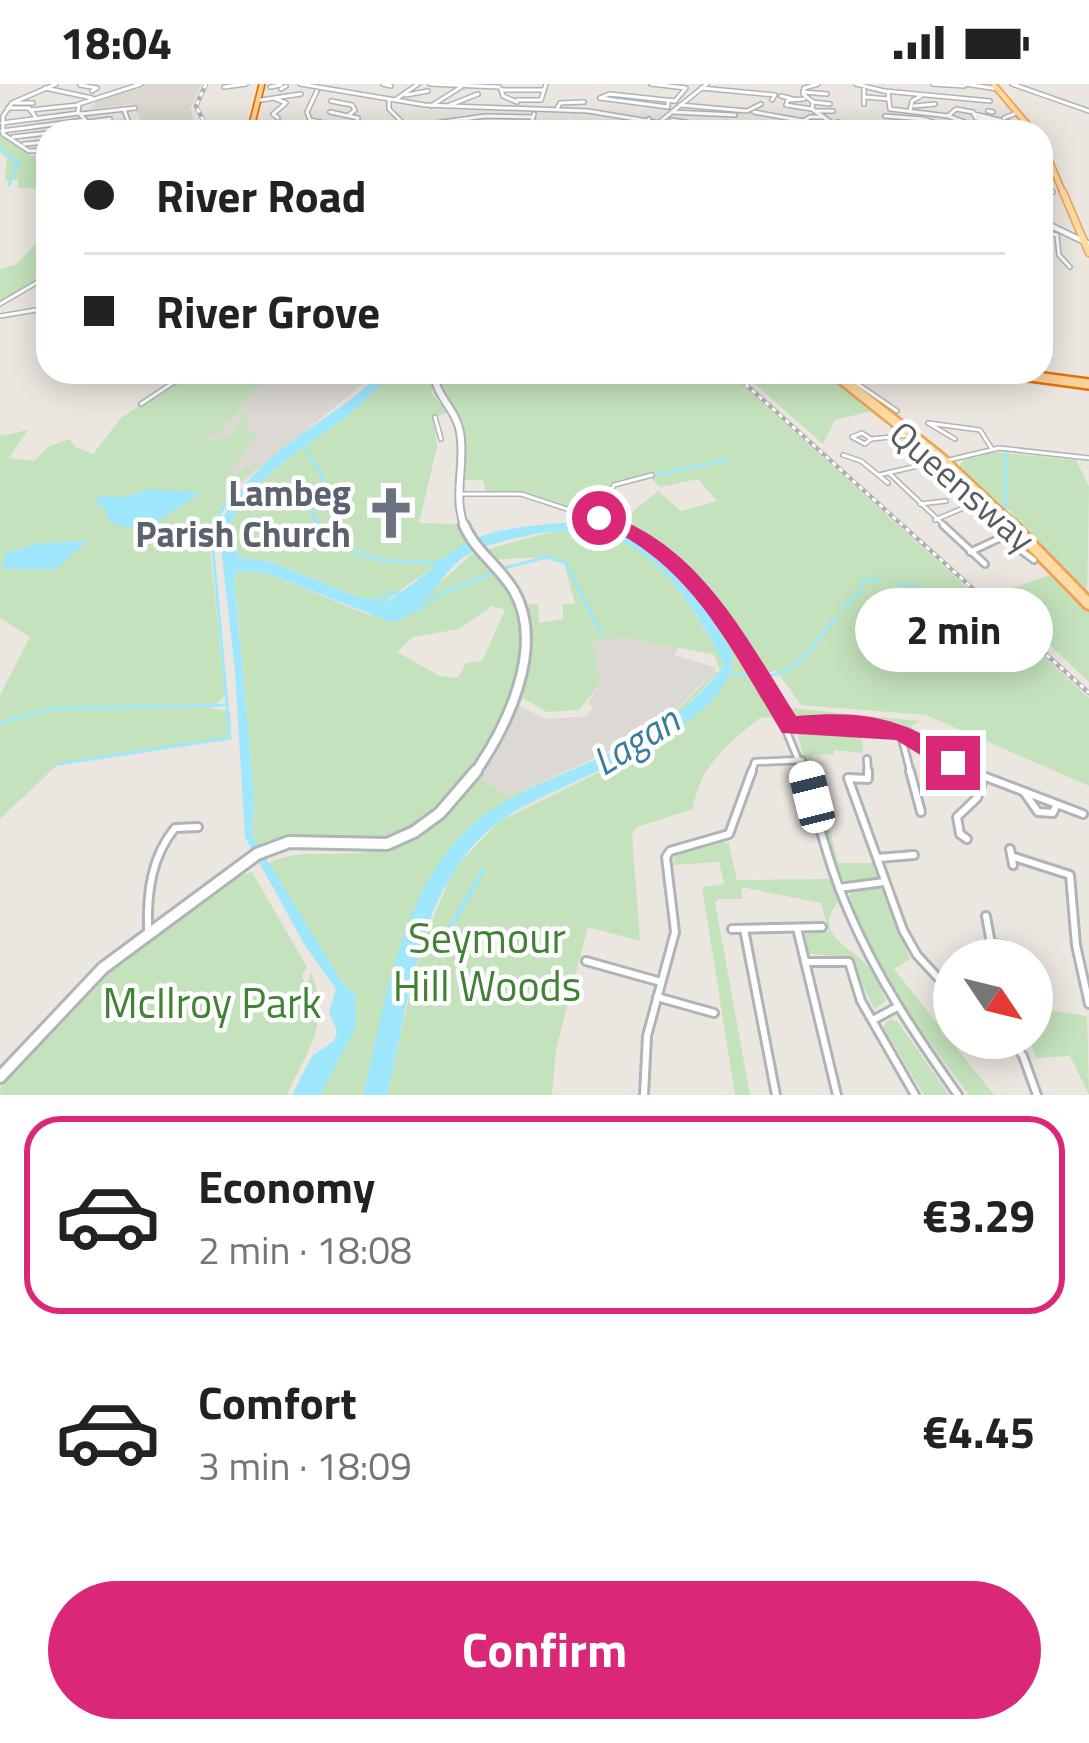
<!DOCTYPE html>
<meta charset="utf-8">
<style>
:root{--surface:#fff;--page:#f2f2f2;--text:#222;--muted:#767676;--line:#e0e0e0;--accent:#db2777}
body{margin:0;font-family:"Titillium Web",sans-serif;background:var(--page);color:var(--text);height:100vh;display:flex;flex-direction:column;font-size:45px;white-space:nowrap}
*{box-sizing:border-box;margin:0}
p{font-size:39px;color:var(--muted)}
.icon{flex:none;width:66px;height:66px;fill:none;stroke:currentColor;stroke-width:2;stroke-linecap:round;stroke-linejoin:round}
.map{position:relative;height:1011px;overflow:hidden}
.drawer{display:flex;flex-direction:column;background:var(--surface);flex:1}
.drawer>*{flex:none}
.guide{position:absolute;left:36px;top:36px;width:1017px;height:264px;border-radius:36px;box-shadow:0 6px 30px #0003;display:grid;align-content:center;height:264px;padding:0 48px;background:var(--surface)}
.needle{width:78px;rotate:125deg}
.controls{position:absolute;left:933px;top:855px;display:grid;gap:24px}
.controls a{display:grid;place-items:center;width:120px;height:120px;border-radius:50%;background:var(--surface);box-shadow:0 6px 30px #0003;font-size:60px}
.end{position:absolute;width:54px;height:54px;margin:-27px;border:15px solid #db2777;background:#fff;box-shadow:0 0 0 6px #fff}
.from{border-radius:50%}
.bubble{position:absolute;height:84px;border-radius:42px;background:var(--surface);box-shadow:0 6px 30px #0003;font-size:39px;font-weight:700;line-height:84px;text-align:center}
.car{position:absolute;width:36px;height:72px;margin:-36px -18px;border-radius:15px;box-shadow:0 0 9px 3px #0007;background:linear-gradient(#fff 24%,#345 0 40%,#fff 0 76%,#345 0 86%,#fff 0)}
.guide b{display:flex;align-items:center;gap:42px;height:114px;font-size:45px}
.guide b+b{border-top:3px solid var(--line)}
.guide i{width:30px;height:30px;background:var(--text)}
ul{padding:21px 0 0;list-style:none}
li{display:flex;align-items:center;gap:36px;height:198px;margin:0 24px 18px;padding:0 24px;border:6px solid transparent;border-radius:36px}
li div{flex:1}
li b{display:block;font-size:45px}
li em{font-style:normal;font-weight:700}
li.current{border-color:var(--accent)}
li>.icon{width:108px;height:108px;stroke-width:1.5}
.button{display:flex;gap:24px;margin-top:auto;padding:24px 48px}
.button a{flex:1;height:138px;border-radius:72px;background:var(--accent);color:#fff;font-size:48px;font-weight:700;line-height:138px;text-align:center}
.status{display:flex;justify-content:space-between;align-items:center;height:84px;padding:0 60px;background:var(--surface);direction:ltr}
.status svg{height:33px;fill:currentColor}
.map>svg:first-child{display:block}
.industrial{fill:#dcd8d4}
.education{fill:#ddd7d1}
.green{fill:#c4e3bc;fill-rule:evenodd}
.water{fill:#9ee7fd}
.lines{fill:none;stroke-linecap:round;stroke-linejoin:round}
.stream-far1{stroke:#9ee7fd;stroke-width:3}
.stream{stroke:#9ee7fd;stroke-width:4.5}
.canal{stroke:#9ee7fd;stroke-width:3}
.river{stroke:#9ee7fd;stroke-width:8}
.minor-far2-casing{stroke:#b0b4b7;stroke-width:6}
.minor-far1-casing{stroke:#b0b4b7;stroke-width:10}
.minor-casing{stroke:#b0b4b7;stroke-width:12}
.tertiary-far1-casing{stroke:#b0b4b7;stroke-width:6}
.tertiary-casing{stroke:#b0b4b7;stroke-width:8}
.secondary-far2-casing{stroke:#afb5b7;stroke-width:10}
.secondary-far1-casing{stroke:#afb5b7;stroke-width:14}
.secondary-casing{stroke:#afb5b7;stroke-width:16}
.primary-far3-casing{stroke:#eda357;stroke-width:8}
.primary-far2-casing{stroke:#eda357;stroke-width:9}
.primary-far1-casing{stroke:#eda357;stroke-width:14}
.primary-casing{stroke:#eda357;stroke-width:16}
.trunk-far1-casing{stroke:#e57006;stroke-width:8}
.trunk-casing{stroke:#e57006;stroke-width:14}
.minor-far2{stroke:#fff;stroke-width:3}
.minor-far1{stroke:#fff;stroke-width:4.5}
.minor{stroke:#fff;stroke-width:6}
.tertiary-far1{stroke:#fff;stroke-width:3}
.tertiary{stroke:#fff;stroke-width:4.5}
.secondary-far2{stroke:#fff;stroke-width:6}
.secondary-far1{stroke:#fff;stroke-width:8}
.secondary{stroke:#fff;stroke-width:10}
.primary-far3{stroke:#fddba3;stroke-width:4.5}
.primary-far2{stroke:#fddba3;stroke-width:6}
.primary-far1{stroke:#fddba3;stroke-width:9}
.primary{stroke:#fddba3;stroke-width:10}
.trunk-far1{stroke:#fcd096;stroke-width:4.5}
.trunk{stroke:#fcd096;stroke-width:9}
.rail-casing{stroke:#afb0b0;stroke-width:4.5}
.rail{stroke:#fff;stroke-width:3;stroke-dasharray:4.5;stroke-linecap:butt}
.route{fill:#db2777}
.labels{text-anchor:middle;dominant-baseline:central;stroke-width:9;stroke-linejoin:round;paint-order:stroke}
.street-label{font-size:36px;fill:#585e60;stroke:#fff}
.worship-label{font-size:36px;font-weight:bold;fill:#5b616d;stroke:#fff;text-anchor:end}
.water-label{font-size:39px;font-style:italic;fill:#387e9b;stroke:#fff}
.near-park-label{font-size:42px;fill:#428236;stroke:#fff}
</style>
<div class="status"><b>18:04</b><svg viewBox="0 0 49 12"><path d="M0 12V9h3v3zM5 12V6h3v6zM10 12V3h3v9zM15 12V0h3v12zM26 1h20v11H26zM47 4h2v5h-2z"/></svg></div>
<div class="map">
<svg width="1089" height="1011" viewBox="0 0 1089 1011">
<rect width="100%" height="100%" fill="#ebe6df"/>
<g class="industrial">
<path d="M270,288H378L240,400L183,395L206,353L226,342Z"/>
<path d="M624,554L678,564L674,571L717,584L668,634L642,652L571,685L506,713L477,692L501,661L517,620L544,635L585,633L593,624L588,619L600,600L591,557Z"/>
</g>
<path class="education" d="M143,0H202L191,23L193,36L145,43L132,20L91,25L97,17L91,15Z"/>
<g class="green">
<path d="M0,50L12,54L30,72L48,70V105L18,104V95L5,97L7,74L0,69Z"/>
<path d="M39,156L48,157V190L0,219V185L17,180Z"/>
<path d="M190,288H270L226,342L204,357L229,354L248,328L247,350L259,347L226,394L263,377L239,398L208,445L225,612L211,624L230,628L231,654L57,681L0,735V640L11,635L0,637V611L30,553L0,534V352L28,346L9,374L34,377L48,363L69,355L75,363L93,370L121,334Z"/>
<path d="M393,288H728L1089,614V702L926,631L801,621L776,586L764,591L779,623L919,637L908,645L761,633C729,659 698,683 693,725L637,743L632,750L640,857L588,843L556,965L552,1011H387L420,864L454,785L498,738L639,669L732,588C702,530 679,467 613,444L658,407L681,427L717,417L698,395L660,403L649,393L688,384L618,396L598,428C562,423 526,408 486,409L483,396H461L463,342L434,303L431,309L448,329L434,333L437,363L419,439L460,440L472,455L384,518L355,512L271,478L239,473L229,443C252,390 309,363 352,328C367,316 380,301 393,288Z"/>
<path d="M741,288H828L871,327L835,336L823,360Z"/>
<path d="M992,368L1076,376L1089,403L1087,512L1009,432L1012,427L1002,426L959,383L964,376Z"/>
<path d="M566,444C584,445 605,446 623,454C665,474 704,540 724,581L720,585L713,570L624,554L592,557L600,600L579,626L547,628L516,610L529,550L526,520H538L539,539L563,535V520H575L564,478C541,469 513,477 490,475C499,489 516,505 519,522C537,596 463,738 386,757C343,767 297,744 259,766L252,751L254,710L234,493L238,487L266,489L369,531L421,516L473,469ZM492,522L505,526L482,577L466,579L458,594L440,592L397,568L413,553L459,545Z"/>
<path d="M1053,490L1089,526V598L996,510Z"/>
<path d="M714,588H718C696,612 676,636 648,652C595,685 530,699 479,736L393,887L363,1011H320L356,912L343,900L267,780C290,768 307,770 332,770C415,769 426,752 477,692L507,713C559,690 623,671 667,635C684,621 699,604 714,588Z"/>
<path d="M855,644L896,652H862L863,669L834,666V670L812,671L838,779H873L878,793L847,798L836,790L797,648Z"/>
<path d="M723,758L729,760L737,796L832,795L838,818C812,849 849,862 866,880C875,890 880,905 886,917L874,925L850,873L809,870L805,850L829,848L821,819L741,803L742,815H719L715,818L750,1011H735L702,803L724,800L719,778L672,781L676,770Z"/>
<path d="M252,788L307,883L302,892L306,902L311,889C332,937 307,967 287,1011H0C0,952 180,830 229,795Z"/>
<path d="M876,801L882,806L910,875L894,885L994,1011H969C930,959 864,875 850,812L851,806Z"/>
<path d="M1032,906L1037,924L1087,932L1089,1011L1070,972L1036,974L1029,954Z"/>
<path d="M890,935L897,937L949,1011H924L883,943Z"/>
</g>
<g class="water">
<path d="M382,288H393C380,301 367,316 352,328C309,363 252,390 229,443L239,473L271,478L355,512L384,518C416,504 441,469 474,455C496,445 524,443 547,440C645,430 687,491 732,567C741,647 550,698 499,738C417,799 410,919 387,1011H363C387,913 404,775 501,720C584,673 663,664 724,581C684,499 635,430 535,450C512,455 484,460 464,473C437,492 422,535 391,538L266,489L238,487L234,493L254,710L252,751L343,900L356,912L355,945L320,1011H292L312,972L334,957L337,948L329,928L336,905L304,860L245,753L235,587L219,447C241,374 331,340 382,288Z"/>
<path d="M154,405L200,409L144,447L111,439L105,424L94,418L101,412L123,413Z"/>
<path d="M88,457L56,485H2L5,469L41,459Z"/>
</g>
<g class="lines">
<g class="stream-far1">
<path d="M306,366L323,393L313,433C345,477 393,481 443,477"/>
<path d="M655,391L728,376"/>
<path d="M1005,428L1006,368"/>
<path d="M504,484L547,473L566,479L602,551"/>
<path d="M899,500L919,504"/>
<path d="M375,515L400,508"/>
<path d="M843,525L858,511L863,497L878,496"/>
<path d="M418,527L436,512L494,488"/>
<path d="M730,588C789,604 802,575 837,533"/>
<path d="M0,639L48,625L224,621"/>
<path d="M58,680L230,654L211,445L238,399"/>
</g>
<path class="stream" d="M448,848L483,787"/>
<path class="canal" d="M0,64L18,79L9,101"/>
<path class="river" d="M285,367L320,342"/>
<g class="minor-far2-casing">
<g id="minor-far2">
<path d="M383,0L391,2"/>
<path d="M430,0L499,3"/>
<path d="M651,0L686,4L675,17"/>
<path d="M818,0L804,4L803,10L813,18L812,25L832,39"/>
<path d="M933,0L964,2"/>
<path d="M965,0L998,5"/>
<path d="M80,1L97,4L92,7"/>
<path d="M224,3L246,0"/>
<path d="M270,3L281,1"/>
<path d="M45,4L92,14"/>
<path d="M701,4L775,11L772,16"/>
<path d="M281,5L286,2"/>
<path d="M501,5L503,12L517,18"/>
<path d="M864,5V20"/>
<path d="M501,6H544"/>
<path d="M317,7L307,28L310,36L353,45"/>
<path d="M885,7L990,17"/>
<path d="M803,8L827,10"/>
<path d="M406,11L428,7"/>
<path d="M781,12L793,15"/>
<path d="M866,13L888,15"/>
<path d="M600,14L609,10L675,17"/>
<path d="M600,14L668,23V18"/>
<path d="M276,15L286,19L273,30L278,34"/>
<path d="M389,15V25L412,48"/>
<path d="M804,15L788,16L786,21L812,25"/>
<path d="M261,16L301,10"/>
<path d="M395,16L418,0"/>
<path d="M517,16H541L546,0"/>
<path d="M331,17L352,21L355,26L349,31"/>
<path d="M813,18L830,20"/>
<path d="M12,19L3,32V50L29,67L48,66"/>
<path d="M12,19L56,0"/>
<path d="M15,19H33"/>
<path d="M450,21L478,10"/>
<path d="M680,21L747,27L761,20"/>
<path d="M431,22L461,3"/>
<path d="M914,22L935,20"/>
<path d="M8,24H29L37,35"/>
<path d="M124,25L132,48"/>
<path d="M557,25L560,19L584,18"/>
<path d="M30,26L78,21"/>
<path d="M816,27H833"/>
<path d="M910,27L912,17L921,12"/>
<path d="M988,27L993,28"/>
<path d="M330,28L358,34L353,45"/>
<path d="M672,28L735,31"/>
<path d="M754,28L804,37"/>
<path d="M81,30L135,24"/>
<path d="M974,30L1011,39"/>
<path d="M885,32L923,35L953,44"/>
<path d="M948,32L956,25L973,28L976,34L1020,40"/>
<path d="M1004,34L1014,30"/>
<path d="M672,36L696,40"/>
<path d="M88,38L110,35"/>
<path d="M2,39L79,29"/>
<path d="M798,40L810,33H824"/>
<path d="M531,41L618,48"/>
<path d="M825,41L839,38"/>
<path d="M695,42L738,40"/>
<path d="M407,43L485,32L533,33"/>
<path d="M88,44L104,42"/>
<path d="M640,45L658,47"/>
<path d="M712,46L720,48"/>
<path d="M2,47L85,36"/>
<path d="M52,48L89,43"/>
<path d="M86,48L89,40L78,28L79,20L141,0"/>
<path d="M138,48L181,42L190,48"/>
<path d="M466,48V44L485,41"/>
<path d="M529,48L534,30"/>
<path d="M635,48L649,35"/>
<path d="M964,48L953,44L966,41"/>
<path d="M13,53L48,49"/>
<path d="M24,60L48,58"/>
<path d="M1041,93L1044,97"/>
<path d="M1041,100L1053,108"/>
<path d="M1041,146L1047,175"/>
<path d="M1042,148L1057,151L1059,171L1070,183"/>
<path d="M0,220L48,192"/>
<path d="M0,232L48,224"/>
<path d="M840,288L897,327"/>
<path d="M141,320L189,288"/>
<path d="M435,333L441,355"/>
<path d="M862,349L871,355L865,360L852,353Z"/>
<path d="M871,355L911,351"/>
<path d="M955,355L928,339L980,346L992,365"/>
<path d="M843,371L861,377L888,399"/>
<path d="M945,377L999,364L1089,374"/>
<path d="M889,389L947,444"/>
<path d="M879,391L930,379L975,419L935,436"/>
<path d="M459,410H521L625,444"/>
<path d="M920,420L946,417"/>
<path d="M599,434L614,401L652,391"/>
</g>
</g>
<g class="minor-far1-casing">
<g id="minor-far1">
<path d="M616,441C685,463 727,539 765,596"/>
<path d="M943,441L985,480"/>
<path d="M1002,452L1034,476"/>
<path d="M970,468L1013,448"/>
<path d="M766,597L804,690"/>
<path d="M791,642L832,639L908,648L975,690"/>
<path d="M900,647L911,690"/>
<path d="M867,675L868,690"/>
<path d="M751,690L755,678L802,676"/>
</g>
</g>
<g class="minor-casing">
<g id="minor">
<path d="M803,687C818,734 829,783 849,828C877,894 917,953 958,1011"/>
<path d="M868,687V695L848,694L903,846L917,871L954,911"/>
<path d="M910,687L921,728"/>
<path d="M970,687L1083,730"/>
<path d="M1024,708L1038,728L1053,729L1056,722"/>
<path d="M967,755L960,750L957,733L977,714L983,695"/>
<path d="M1010,765L1013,781"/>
<path d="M1014,773L1070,791L1076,861L1089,920"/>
<path d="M878,774L914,771"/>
<path d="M839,804L884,798"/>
<path d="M986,832L994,876"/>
<path d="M797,844L837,1011"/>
<path d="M148,845C147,809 151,773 175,744L198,743"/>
<path d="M732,845L822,843"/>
<path d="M744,845L776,1011"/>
<path d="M991,859L1005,862"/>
<path d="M586,877L661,898"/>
<path d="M805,878H849L861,917L915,1011"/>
<path d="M657,913L714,929"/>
<path d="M873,936L897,923"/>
<path d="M1010,954L1023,972L1037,1011"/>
<path d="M644,1011L647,952L675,848L666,773L670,767L729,750L752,687"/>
</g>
</g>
<g class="tertiary-far1-casing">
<g id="tertiary-far1">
<path d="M300,0L425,21L588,27L714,48"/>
<path d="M856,0L888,8L890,25L948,32L991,48"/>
<path d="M1012,0L1089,27"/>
<path d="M662,36L707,0"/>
<path d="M998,48H1027"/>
</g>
</g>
<g class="tertiary-casing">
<path id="tertiary" d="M1041,137L1089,160"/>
</g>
<g class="secondary-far2-casing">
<path id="secondary-far2" d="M433,288C436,313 456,325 460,348C466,381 452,412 465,444"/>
</g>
<g class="secondary-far1-casing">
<path id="secondary-far1" d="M464,441C475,467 500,483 514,507C546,563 507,643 474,690"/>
</g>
<g class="secondary-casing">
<path id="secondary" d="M0,993L103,884L257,770L289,758L387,760L414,748L440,729L476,687"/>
</g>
<g class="primary-far3-casing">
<g id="primary-far3">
<path d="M993,0L1034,48"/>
<path d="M1041,57L1064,111"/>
</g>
</g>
<g class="primary-far2-casing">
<path id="primary-far2" d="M1063,108L1089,169"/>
</g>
<g class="primary-far1-casing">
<path id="primary-far1" d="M833,288L942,375L1015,444"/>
</g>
<g class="primary-casing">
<path id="primary" d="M1012,441L1089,520"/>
</g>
<g class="trunk-far1-casing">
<path id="trunk-far1" d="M250,48L262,0"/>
</g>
<g class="trunk-casing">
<path id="trunk" d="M999,288L1089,300"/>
</g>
<use href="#minor-far2" class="minor-far2"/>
<use href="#minor-far1" class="minor-far1"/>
<use href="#minor" class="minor"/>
<use href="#tertiary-far1" class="tertiary-far1"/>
<use href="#tertiary" class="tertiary"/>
<use href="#secondary-far2" class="secondary-far2"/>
<use href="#secondary-far1" class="secondary-far1"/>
<use href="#secondary" class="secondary"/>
<use href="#primary-far3" class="primary-far3"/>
<use href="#primary-far2" class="primary-far2"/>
<use href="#primary-far1" class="primary-far1"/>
<use href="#primary" class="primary"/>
<use href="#trunk-far1" class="trunk-far1"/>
<use href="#trunk" class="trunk"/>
<g class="rail-casing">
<g id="rail">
<path d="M206,0L196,22L209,48"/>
<path d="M732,288L1089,609"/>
</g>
</g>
<use href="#rail" class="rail"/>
</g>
<path class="route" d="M599,428C698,457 744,550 796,632C871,626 898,634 962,672V686H945L896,656L782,649C732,566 689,474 593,438V429Z"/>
<defs>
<g id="church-bare" transform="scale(4.14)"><path d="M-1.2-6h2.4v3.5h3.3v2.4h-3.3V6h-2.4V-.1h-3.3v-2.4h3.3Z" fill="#6b7280" stroke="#fff" stroke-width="2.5" paint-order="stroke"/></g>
</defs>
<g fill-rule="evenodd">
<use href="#church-bare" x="391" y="429"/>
</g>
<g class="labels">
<g class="street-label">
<text transform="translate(963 402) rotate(41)">Queensway</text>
</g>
<g class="worship-label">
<text x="351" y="408">Lambeg<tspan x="351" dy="41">Parish Church</tspan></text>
</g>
<g class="water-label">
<text transform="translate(635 656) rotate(-32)">Lagan</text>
</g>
<g class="near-park-label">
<text x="487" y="853">Seymour<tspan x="487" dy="48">Hill Woods</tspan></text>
<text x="212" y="918">McIlroy Park</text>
</g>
</g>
</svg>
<div class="controls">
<a><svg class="needle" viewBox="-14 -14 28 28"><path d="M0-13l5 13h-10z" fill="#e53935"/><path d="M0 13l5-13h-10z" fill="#767676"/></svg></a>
</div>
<i class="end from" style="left:599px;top:434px"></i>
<i class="end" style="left:953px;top:679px"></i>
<div class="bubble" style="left:855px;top:504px;width:198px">2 min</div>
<i class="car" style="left:812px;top:713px;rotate:346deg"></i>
<div class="guide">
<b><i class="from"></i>River Road</b>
<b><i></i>River Grove</b>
</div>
</div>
<section class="drawer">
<ul>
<li class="current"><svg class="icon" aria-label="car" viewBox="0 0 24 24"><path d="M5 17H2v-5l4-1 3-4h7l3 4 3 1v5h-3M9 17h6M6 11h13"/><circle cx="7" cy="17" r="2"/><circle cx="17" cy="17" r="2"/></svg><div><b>Economy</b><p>2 min · 18:08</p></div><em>€3.29</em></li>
<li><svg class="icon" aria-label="car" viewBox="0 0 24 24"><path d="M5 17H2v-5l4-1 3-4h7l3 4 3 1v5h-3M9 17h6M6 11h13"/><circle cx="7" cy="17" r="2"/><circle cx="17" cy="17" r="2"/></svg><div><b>Comfort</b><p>3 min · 18:09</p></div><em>€4.45</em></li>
</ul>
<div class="button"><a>Confirm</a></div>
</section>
